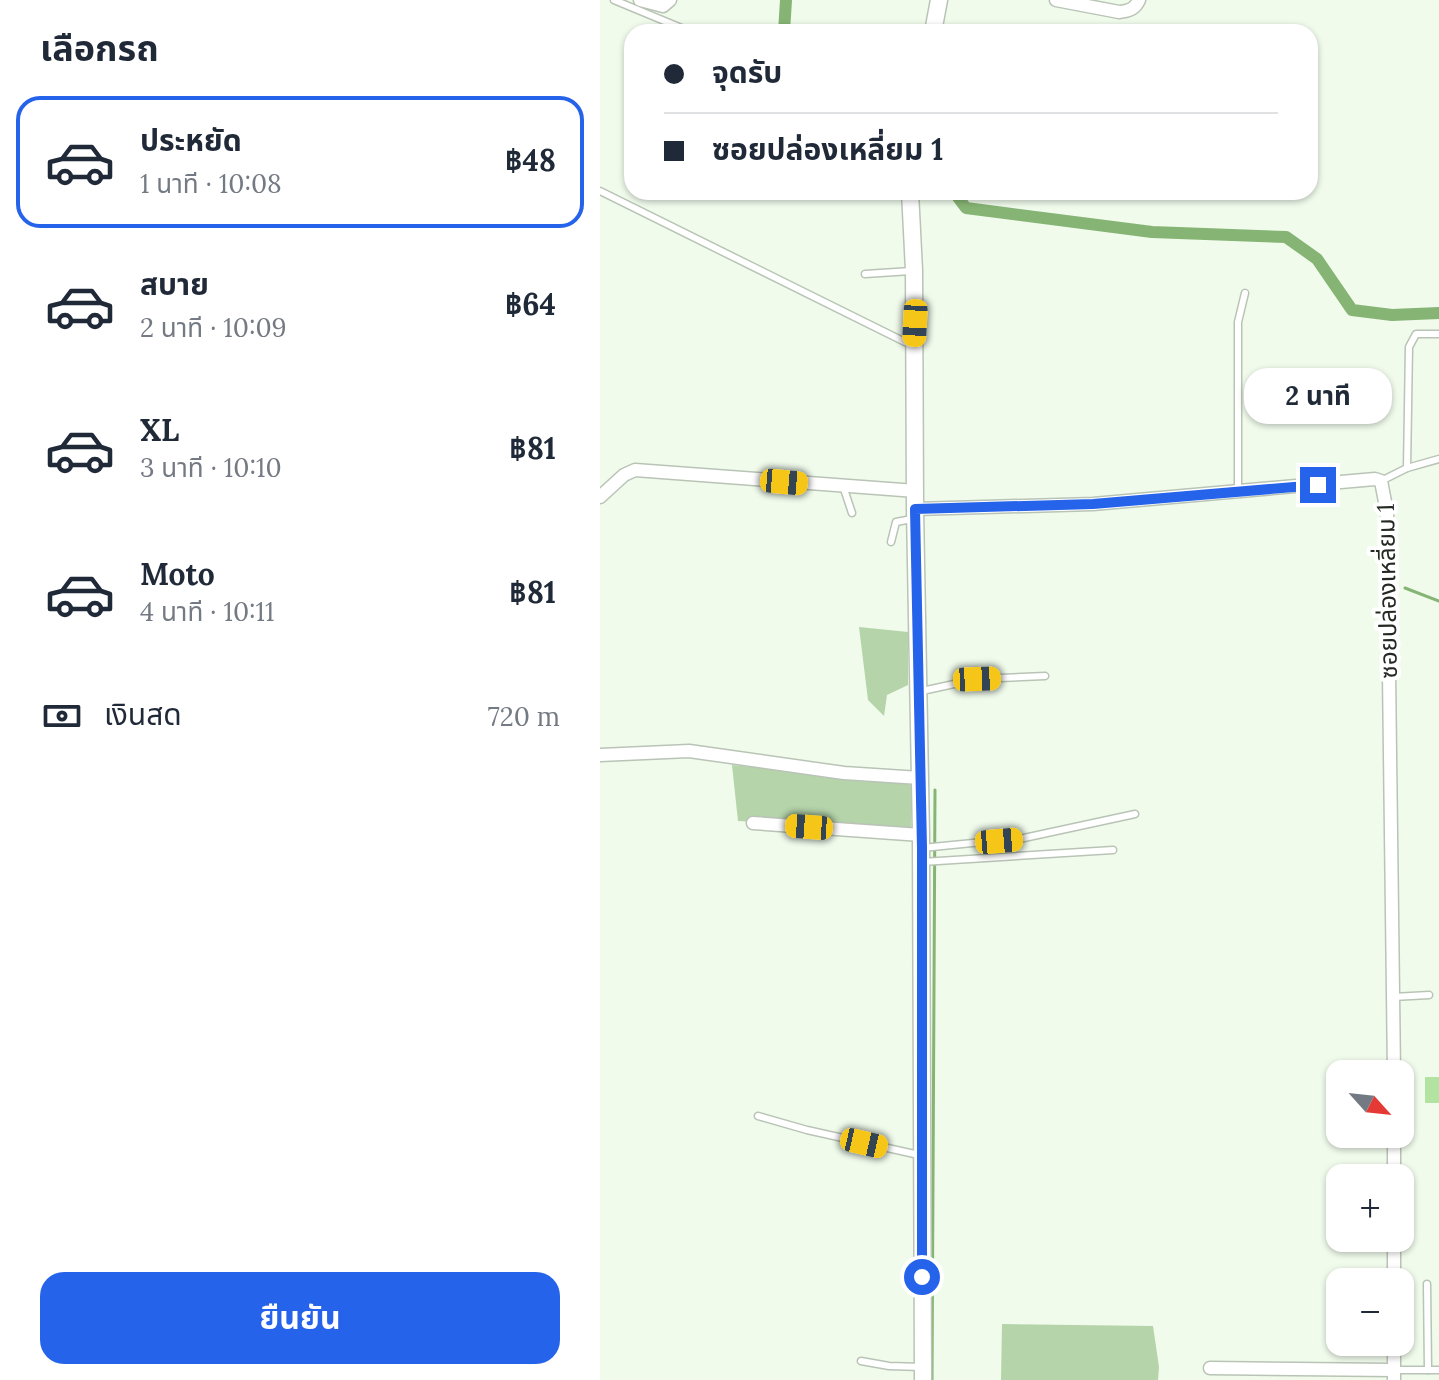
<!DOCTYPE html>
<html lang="th">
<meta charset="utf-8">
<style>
:root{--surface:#fff;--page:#f6f6f7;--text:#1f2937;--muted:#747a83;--line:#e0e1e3;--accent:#2563eb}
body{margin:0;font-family:Lora,"Noto Sans Thai",serif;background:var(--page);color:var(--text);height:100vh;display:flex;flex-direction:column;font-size:30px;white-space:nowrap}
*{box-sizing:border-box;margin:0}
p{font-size:26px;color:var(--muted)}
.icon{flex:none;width:44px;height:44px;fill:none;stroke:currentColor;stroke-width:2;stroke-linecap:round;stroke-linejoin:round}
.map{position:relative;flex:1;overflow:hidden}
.panel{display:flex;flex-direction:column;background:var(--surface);width:600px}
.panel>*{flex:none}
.guide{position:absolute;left:24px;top:24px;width:694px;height:176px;border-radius:24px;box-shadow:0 2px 6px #0004;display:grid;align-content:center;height:176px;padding:0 40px;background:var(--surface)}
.needle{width:52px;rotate:117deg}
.controls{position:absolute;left:726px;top:1060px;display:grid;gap:16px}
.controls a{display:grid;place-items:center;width:88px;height:88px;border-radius:16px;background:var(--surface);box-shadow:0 2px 6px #0004;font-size:40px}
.end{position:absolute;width:36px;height:36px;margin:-18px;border:10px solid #2563eb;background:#fff;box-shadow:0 0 0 4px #fff}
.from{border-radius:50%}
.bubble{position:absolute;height:56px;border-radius:24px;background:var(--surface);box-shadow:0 2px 6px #0004;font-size:26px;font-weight:700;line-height:56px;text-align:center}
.car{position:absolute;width:24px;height:48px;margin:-24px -12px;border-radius:10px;box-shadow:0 0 6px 2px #0007;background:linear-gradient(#f5c518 24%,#345 0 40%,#f5c518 0 76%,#345 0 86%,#f5c518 0)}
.guide b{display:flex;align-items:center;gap:28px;height:76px;font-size:30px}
.guide b+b{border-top:2px solid var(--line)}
.guide i{width:20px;height:20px;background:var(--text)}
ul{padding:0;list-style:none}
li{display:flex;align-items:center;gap:24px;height:132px;margin:0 16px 12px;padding:0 24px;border:4px solid transparent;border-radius:24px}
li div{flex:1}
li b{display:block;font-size:30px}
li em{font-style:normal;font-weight:700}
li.current{border-color:var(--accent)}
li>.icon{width:72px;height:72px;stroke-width:1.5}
h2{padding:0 40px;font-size:36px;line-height:96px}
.pay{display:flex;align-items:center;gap:20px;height:88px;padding:0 40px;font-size:30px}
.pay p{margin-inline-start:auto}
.cta{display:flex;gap:16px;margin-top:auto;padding:16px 40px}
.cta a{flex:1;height:92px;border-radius:24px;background:var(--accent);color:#fff;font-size:32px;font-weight:700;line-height:92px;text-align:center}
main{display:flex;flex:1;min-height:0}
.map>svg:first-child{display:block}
.green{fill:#b5d4aa}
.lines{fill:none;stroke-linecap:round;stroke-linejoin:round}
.stream{stroke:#86b474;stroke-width:3}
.canal{stroke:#86b474;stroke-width:12}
.building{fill:#b2e3a0}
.service-casing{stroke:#b9c4b6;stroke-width:9}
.minor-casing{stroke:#b9c4b6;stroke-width:15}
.tertiary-casing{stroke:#b9c4b6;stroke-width:19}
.service{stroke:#fff;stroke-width:6}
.minor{stroke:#fff;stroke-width:12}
.tertiary{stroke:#fff;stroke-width:16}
.route{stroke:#2563eb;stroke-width:10}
.labels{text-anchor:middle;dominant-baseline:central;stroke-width:8;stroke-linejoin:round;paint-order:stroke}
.street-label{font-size:24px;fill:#242822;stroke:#fff}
</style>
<main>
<section class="panel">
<h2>เลือกรถ</h2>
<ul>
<li class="current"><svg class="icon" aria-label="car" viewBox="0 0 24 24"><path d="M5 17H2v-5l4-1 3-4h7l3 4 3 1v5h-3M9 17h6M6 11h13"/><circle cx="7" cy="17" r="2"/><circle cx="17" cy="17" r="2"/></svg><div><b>ประหยัด</b><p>1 นาที · 10:08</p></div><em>฿48</em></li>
<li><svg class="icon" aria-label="car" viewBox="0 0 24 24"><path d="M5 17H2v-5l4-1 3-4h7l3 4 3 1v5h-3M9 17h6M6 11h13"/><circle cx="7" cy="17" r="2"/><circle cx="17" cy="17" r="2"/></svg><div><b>สบาย</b><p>2 นาที · 10:09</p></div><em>฿64</em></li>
<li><svg class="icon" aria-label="car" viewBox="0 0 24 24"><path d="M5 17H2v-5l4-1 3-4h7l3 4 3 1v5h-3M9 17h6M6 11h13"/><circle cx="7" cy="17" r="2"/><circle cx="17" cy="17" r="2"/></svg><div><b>XL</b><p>3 นาที · 10:10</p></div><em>฿81</em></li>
<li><svg class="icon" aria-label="car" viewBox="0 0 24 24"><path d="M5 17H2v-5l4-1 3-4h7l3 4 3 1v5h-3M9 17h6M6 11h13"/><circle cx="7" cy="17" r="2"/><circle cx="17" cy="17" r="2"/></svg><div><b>Moto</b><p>4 นาที · 10:11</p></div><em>฿81</em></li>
</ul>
<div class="pay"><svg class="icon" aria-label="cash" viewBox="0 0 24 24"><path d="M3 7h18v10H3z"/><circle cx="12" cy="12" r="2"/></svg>เงินสด<p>720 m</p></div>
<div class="cta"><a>ยืนยัน</a></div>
</section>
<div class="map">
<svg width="839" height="1380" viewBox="0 0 839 1380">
<rect width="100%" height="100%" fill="#f0fbec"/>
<g class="green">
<path d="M259,627L308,632V685L287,695L284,716L268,700Z"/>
<path d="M132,765L303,781L312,786L311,830L138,821Z"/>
<path d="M402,1324L553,1326L559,1367L558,1380H401Z"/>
</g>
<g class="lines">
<g class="stream">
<path d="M805,588L839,601"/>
<path d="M332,1380L335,790"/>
</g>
<g class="canal">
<path d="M184,32L186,0"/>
<path d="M354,192L366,208L552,232L686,237L717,259L752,310L792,315L839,313"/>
</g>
</g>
<rect class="building" x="825" y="1077" width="14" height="26"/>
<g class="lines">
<g class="service-casing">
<g id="service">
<path d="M14,0L91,32"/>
<path d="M0,191L311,345"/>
<path d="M265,274L311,271"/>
<path d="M807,468L809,347L816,334H839"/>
<path d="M781,481L807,468L839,459"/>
<path d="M243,486L252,513"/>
<path d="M638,492V322L645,293"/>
<path d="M291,542L296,522L312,519"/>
<path d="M322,691L377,679L445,676"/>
<path d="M322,848L424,838L535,814"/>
<path d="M322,862L513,850"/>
<path d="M793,997L829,995"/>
<path d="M158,1116L207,1130L319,1155"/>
<path d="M827,1284L828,1370"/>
<path d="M261,1361L289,1366L322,1367"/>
<path d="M794,1370H839"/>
</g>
</g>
<g class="minor-casing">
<g id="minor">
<path d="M40,0L63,6L70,0"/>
<path d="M456,0L519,12C529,11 535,9 539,0"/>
<path d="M0,497L24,475L35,470L316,491"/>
<path d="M315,509L493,504L775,479L781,481L787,512L794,1074"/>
<path d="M0,755L89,751L244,773L320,778"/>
<path d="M153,823L321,835"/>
<path d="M794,1134V1178"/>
<path d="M794,1238V1282"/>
<path d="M610,1368L794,1370"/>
<path d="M794,1380V1342"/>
</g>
</g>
<g class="tertiary-casing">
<g id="tertiary">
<path d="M333,32L339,0"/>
<path d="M310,192L314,270L315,509L321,835L323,1380"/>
</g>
</g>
<use href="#service" class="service"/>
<use href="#minor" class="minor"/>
<use href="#tertiary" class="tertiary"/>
</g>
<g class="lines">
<path class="route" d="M322,1277V848L315,509L493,504L718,485"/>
</g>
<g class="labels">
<g class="street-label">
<text transform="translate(787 591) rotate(-91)">ซอยปล่องเหลี่ยม 1</text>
</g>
</g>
</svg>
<div class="controls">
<a><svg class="needle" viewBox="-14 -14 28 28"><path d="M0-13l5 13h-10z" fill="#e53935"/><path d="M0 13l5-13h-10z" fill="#747a83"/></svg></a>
<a>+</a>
<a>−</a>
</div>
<i class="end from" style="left:322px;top:1277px"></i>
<i class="end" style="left:718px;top:485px"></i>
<div class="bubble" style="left:644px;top:368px;width:148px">2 นาที</div>
<i class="car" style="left:315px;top:323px;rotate:183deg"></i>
<i class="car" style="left:184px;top:482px;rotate:95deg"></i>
<i class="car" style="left:377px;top:679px;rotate:88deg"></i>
<i class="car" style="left:209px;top:827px;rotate:274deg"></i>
<i class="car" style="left:399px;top:841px;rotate:85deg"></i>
<i class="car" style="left:264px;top:1143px;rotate:103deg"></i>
<div class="guide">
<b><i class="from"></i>จุดรับ</b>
<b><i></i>ซอยปล่องเหลี่ยม 1</b>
</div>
</div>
</main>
